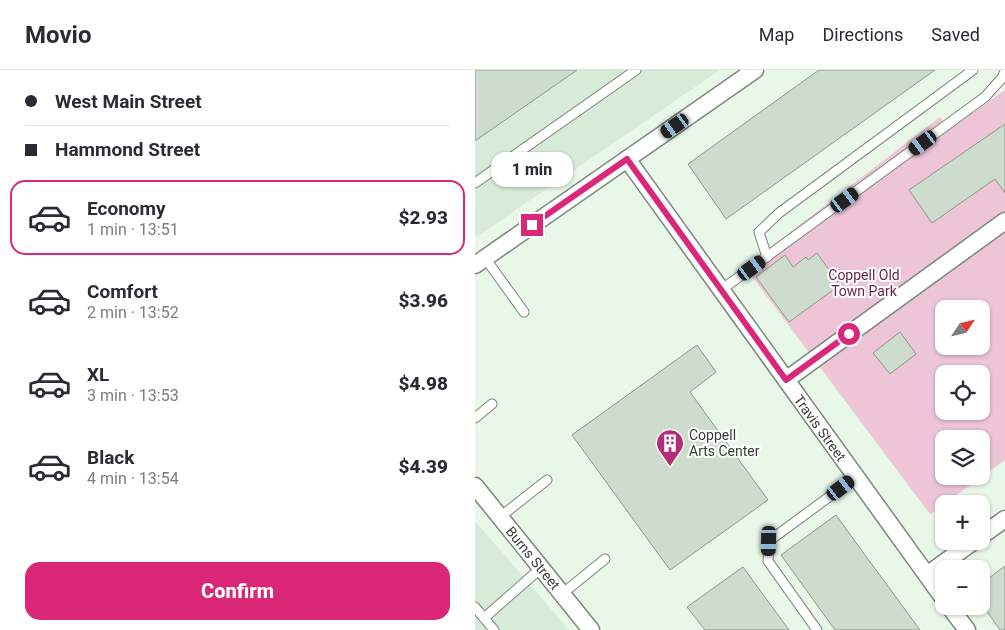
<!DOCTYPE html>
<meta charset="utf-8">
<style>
:root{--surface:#fff;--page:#f2f2f3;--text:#2b2b33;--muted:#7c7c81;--line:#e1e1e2;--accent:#db2777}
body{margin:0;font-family:Roboto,sans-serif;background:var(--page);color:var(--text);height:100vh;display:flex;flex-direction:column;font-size:19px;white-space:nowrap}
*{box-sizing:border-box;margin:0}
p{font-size:16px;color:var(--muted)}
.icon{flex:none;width:28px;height:28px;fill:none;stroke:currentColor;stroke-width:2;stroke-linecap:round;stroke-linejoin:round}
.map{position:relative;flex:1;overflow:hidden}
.side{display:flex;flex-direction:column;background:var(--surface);width:475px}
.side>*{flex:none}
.guide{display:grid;align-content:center;height:110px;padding:0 25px;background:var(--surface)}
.needle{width:32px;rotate:55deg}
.controls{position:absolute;left:460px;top:230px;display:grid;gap:10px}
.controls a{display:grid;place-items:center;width:55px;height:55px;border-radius:10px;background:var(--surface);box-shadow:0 1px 4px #0004;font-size:25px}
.end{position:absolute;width:22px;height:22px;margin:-11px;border:6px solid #db2777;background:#fff;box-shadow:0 0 0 2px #fff}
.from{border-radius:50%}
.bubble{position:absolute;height:35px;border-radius:15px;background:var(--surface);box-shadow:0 1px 4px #0004;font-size:16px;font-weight:800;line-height:35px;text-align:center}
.car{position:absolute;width:15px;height:30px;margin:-15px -8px;border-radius:6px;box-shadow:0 0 4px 1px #0007;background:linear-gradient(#222 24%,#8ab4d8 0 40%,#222 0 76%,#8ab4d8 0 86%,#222 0)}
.guide b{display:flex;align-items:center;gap:18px;height:48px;font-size:19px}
.guide b+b{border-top:1px solid var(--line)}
.guide i{width:12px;height:12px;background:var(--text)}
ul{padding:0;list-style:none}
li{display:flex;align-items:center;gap:15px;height:75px;margin:0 10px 8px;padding:0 15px;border:2px solid transparent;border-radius:15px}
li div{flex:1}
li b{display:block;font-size:19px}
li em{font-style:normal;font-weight:800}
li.selected{border-color:var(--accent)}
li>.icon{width:45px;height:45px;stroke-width:1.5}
.button{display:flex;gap:10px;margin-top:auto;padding:10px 25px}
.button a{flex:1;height:58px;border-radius:15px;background:var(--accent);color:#fff;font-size:20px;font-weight:800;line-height:58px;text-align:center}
header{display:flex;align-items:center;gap:30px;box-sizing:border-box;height:70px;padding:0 25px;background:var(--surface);border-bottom:1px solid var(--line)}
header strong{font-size:24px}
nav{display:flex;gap:28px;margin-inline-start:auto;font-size:18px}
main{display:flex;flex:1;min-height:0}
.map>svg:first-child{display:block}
.built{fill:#d7ebd8}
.green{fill:#edc5d6;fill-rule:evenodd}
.building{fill:#cddccd;stroke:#8b998b}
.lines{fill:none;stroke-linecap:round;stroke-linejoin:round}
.lane-casing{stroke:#7b887b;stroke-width:11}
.street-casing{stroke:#7b887b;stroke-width:19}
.lane{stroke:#fff;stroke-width:9}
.street{stroke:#fff;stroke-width:16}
.route{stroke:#db2777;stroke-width:6}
.labels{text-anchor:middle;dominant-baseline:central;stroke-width:4;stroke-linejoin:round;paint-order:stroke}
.park-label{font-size:14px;fill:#672647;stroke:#fff}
.street-label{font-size:14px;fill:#363c36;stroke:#fff}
.poi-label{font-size:14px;fill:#363c36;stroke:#fff;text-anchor:start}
</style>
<header>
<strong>Movio</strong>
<nav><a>Map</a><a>Directions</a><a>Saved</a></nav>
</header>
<main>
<section class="side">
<div class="guide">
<b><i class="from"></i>West Main Street</b>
<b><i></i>Hammond Street</b>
</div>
<ul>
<li class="selected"><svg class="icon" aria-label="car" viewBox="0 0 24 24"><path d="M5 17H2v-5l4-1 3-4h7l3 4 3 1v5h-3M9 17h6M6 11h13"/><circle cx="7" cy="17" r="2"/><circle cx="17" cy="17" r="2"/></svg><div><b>Economy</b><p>1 min · 13:51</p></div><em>$2.93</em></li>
<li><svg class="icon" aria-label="car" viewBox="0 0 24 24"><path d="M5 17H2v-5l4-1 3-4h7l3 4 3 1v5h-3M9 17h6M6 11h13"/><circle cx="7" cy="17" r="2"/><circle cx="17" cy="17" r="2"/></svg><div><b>Comfort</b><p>2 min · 13:52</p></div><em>$3.96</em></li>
<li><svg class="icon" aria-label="car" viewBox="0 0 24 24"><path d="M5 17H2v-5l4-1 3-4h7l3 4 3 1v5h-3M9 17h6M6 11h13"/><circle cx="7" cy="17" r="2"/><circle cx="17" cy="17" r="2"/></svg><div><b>XL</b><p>3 min · 13:53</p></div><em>$4.98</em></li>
<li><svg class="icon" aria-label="car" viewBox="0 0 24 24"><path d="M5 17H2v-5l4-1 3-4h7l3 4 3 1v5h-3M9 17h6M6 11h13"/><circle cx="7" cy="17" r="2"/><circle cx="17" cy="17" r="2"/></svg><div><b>Black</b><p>4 min · 13:54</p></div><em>$4.39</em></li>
</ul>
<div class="button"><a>Confirm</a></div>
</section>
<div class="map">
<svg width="530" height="560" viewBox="0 0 530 560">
<rect width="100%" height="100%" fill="#e8f7e8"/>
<g class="built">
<path d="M0,0H245L0,168Z"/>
<path d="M0,451L94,560H0Z"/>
</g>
<path class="green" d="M530,20V390L455,444L270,197L465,47L475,59ZM469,239H506V276H469ZM469,304H506V341H469ZM469,369H506V406H469Z"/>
<g class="building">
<path d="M0,0H102L0,71Z"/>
<path d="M344,0H460L251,149L213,94Z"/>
<path d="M530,54V123L520,109L457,153L434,120Z"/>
<path d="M342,183L365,215L314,252L281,207L310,185L318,197L331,187L333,190Z"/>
<path d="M425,262L441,284L415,304L398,283Z"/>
<path d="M222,275L241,302L215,322L293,430L195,500L97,365Z"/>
<path d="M361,445L390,485L445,560H360L306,485Z"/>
<path d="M530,496V560H525L506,533V514Z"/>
<path d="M268,497L284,519L314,560H230L212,537Z"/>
</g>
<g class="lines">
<g class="lane-casing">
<g id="lane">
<path d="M0,113L161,0"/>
<path d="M292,187L284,162L304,143L498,0"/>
<path d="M10,188L49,242"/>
<path d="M246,220L510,27L527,8L530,1"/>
<path d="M0,348L17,334"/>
<path d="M25,447L72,410"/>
<path d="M87,524L130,489"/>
<path d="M0,537L19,560"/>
<path d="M9,548L66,498"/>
<path d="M342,560L293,491L294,471L381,407"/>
</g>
</g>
<g class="street-casing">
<g id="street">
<path d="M152,89L469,529"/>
<path d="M0,195L280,0"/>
<path d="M311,310L530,151"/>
<path d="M0,416L116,560"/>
<path d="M506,466L530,449"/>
<path d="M452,505L499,471"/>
<path d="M474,536L492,560"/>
</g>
</g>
<use href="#lane" class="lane"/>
<use href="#street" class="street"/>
</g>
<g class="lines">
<path class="route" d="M57,155L152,89L311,310L374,264"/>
</g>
<defs>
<g id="building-pin" transform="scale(1.4375)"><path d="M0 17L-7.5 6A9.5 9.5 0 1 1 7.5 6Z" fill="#b22f77" stroke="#fff"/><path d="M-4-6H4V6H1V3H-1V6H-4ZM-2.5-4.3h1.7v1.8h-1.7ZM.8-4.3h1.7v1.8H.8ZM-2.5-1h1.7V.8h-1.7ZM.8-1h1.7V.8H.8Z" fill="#fff"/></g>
</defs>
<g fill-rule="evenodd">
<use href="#building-pin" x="195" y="373"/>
</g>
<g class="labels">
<g class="park-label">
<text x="389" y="205">Coppell Old<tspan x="389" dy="16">Town Park</tspan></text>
</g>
<g class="street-label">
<text transform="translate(345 358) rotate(54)">Travis Street</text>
<text transform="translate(58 488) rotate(51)">Burns Street</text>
</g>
<g class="poi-label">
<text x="214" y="365">Coppell<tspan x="214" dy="16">Arts Center</tspan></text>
</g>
</g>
</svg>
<div class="controls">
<a><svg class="needle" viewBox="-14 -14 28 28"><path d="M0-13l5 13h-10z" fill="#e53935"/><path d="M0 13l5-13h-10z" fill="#7c7c81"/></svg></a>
<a><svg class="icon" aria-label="locate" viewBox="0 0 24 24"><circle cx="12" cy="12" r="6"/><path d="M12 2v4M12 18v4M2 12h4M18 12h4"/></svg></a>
<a><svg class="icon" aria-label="layers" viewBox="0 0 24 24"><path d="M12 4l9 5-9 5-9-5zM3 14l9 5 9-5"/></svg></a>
<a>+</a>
<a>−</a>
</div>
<i class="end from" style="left:374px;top:264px"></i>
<i class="end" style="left:57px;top:155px"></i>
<div class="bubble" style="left:16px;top:82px;width:82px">1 min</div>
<i class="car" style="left:200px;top:56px;rotate:235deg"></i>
<i class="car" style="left:448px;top:73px;rotate:234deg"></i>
<i class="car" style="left:370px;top:130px;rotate:54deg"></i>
<i class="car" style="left:277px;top:198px;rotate:54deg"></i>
<i class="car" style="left:366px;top:418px;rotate:53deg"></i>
<i class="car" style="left:294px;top:471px;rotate:181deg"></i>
</div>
</main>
